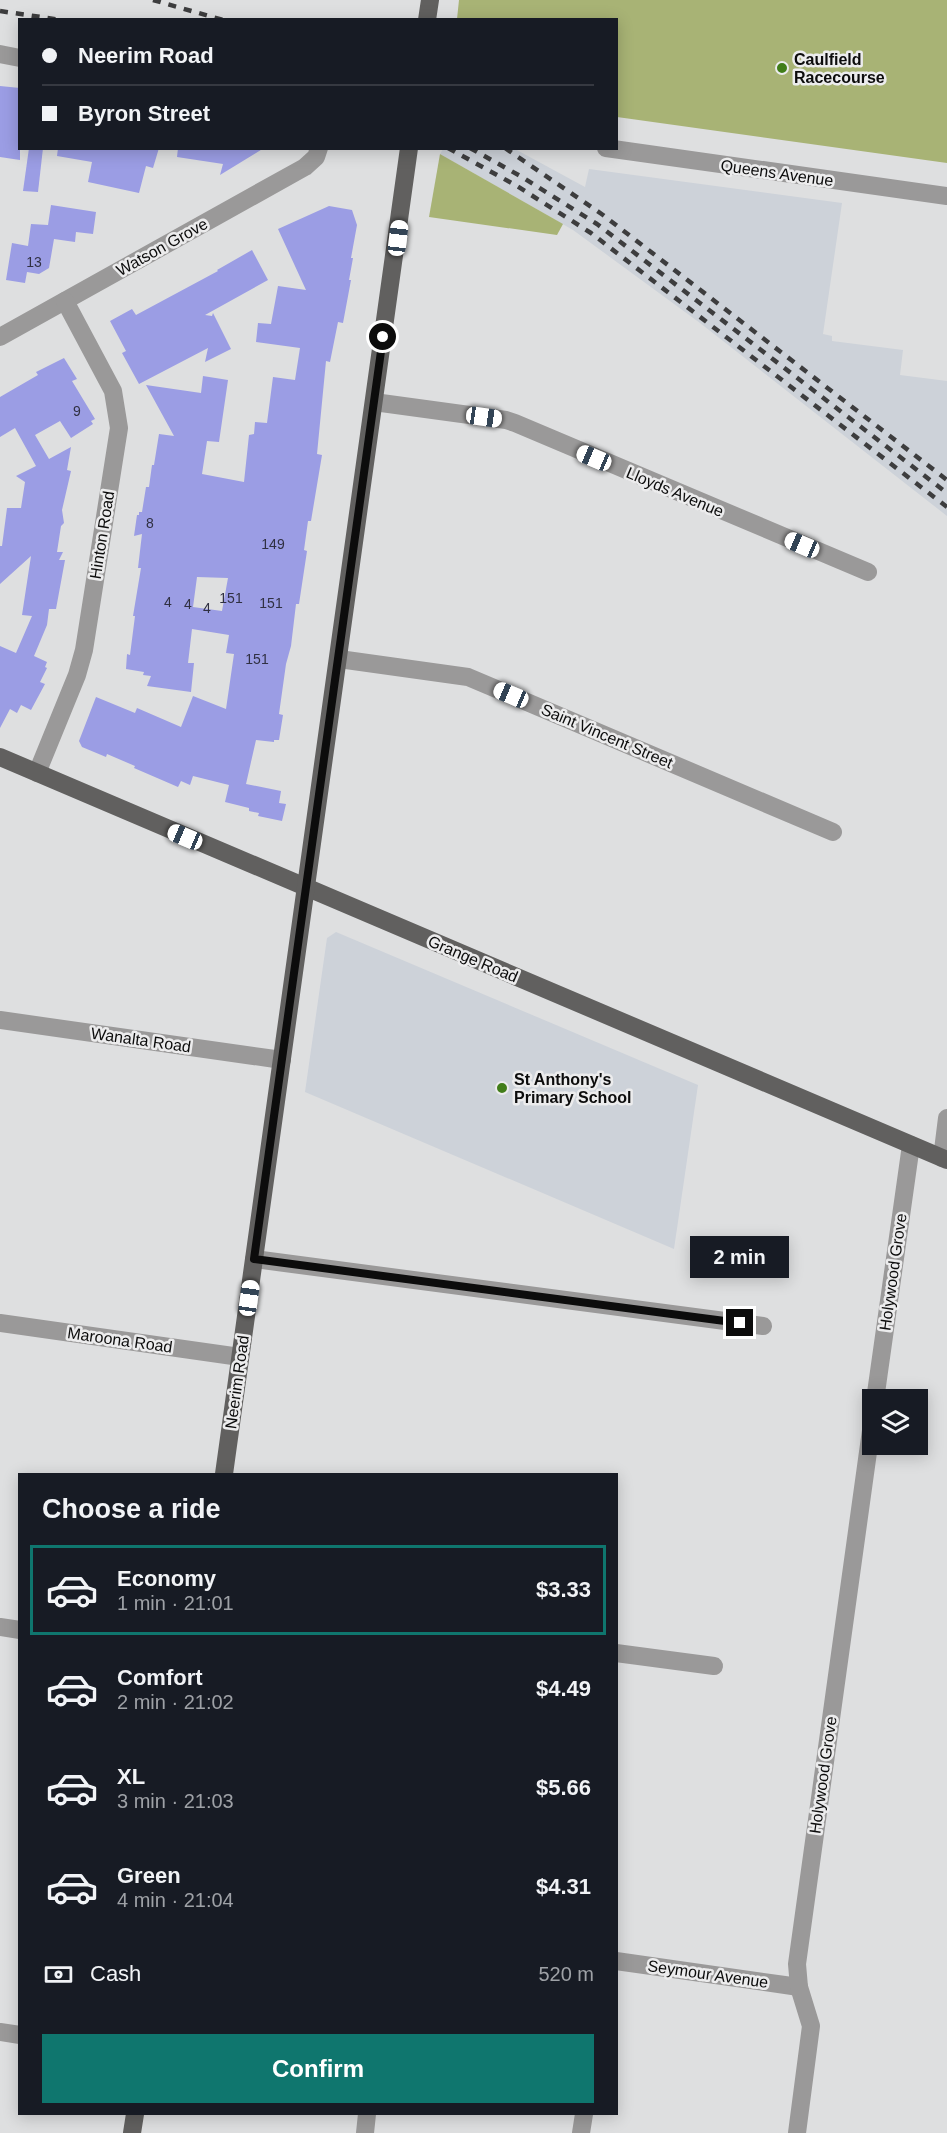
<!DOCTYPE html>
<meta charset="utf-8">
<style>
:root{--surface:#171b24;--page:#20242c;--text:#f1f3f6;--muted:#9ea1a6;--line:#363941;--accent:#0f766e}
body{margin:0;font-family:Helvetica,sans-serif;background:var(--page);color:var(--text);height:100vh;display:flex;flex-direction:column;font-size:22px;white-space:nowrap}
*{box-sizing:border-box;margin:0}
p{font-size:20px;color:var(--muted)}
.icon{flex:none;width:33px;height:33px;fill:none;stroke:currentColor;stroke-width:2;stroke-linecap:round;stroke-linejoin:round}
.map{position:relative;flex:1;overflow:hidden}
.sheet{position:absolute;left:18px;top:1473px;width:600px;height:642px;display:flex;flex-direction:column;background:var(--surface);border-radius:0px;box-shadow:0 3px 15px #0003}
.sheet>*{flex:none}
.hud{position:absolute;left:18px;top:18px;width:600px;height:132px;border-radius:0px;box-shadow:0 3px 15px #0003;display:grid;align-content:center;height:132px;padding:0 24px;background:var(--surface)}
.tools{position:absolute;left:862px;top:1389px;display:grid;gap:12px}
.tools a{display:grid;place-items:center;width:66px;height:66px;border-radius:0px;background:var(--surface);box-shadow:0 3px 15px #0003;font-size:30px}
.end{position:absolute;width:27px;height:27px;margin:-14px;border:8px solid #0c0c0c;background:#fff;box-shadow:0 0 0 3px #fff}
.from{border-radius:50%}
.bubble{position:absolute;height:42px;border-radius:0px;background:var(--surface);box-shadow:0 3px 15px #0003;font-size:20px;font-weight:600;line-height:42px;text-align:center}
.car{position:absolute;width:18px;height:36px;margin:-18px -9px;border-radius:8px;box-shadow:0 0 4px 2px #0007;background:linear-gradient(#fff 24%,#345 0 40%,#fff 0 76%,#345 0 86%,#fff 0)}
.hud b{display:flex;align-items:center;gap:21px;height:57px;font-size:22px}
.hud b+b{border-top:2px solid var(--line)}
.hud i{width:15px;height:15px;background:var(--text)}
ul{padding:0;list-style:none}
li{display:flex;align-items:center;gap:18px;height:90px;margin:0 12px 9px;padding:0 12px;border:3px solid transparent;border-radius:0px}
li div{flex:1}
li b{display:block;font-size:22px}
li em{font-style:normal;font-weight:600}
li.on{border-color:var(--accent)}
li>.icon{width:54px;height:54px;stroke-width:1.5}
h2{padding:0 24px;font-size:27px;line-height:72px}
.pay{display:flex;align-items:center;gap:15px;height:66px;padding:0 24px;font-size:22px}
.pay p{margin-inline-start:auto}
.primary-button{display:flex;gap:12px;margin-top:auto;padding:12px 24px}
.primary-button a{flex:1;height:69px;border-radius:0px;background:var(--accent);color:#fff;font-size:24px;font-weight:600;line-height:69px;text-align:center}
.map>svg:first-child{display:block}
.built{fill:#cdd2d9}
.green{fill:#a8b375}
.building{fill:#9b9de4;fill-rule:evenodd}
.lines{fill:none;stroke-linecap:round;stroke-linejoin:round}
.minor{stroke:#9a9999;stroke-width:18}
.major{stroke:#61605f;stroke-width:18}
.rail{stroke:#3d3d3e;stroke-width:4.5;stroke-dasharray:8 8;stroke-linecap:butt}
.route{stroke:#0c0c0c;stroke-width:8}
.poi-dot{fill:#417d19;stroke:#ececed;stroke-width:2}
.labels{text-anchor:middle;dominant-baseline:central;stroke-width:5;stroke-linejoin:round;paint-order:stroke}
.number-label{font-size:14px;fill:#303042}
.poi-label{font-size:16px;font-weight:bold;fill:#0c0c0c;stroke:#ececed;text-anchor:start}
.street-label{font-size:16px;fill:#0c0c0c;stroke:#ececed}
</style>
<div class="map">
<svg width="947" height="2133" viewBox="0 0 947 2133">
<rect width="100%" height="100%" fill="#dedfe0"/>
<g class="built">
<path d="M443,149H515L585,187L589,169L842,203L823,334L832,336V341L903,350L900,375L947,381V516L700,323L573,230L440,154Z"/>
<path d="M336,932L698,1085L674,1249L305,1092L327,938Z"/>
</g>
<g class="green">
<path d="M459,0H947V163L617,117L616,20L457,19Z"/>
<path d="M440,154L563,224L557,235L429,217Z"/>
</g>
<g class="building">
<path d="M0,86L20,88V160L0,157Z"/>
<path d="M29,148H43L38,192L23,191Z"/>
<path d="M58,148H159L153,168L146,166L139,193L88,182L92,162L57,156Z"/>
<path d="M178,148H264L220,175L223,164L177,157Z"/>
<path d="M51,205L96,212L93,234L76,232L75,242L54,239L49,268L39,274L27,272L25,283L6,280L12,243L28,246L31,224L48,225Z"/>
<path d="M329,206L352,210L357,225L351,258H353L349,280H351L343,323L338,322L330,362L326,361L317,454L322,455L311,521H308L304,550L307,551L299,604H296L291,646L286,664L279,714L283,715L279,740H274V742L256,740L246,784L281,791L279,803L286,804L282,821L258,816L259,813L249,811V808L225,802L229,785L193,776L190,785L181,781L178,787L134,768L135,766L107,754L106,757L82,747L79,741L96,697L135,713L137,708L181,727L193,696L226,709L234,654L226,653L229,635L192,629L188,663H194L191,692L147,686L151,676L143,675L144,672L126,669L127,654L130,655L135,616H133L141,568H138L142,534L134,536L137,515H139V512H142L146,487H149L152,465H154L159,434L174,436L146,385L201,393L203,376L228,380L219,442L207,441L202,474L244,482L249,435L254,434L255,422L267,423L273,377L295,380L300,348L256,342L258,323L271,324L278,286L306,290L278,229ZM197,577L228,578L222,611L193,607Z"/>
<path d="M252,250L268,280L205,315L212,316L213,313L231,349L205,362L208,348L139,384L122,353L126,351L110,321L132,309L136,315L218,271L217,270Z"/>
<path d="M64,358L77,379L72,381L95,419L91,421L93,424L71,438L60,421L35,435L49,459L71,447L67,470L71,471L62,510L64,523L61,526L57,552H63L59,560H65L56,609H49L47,625L34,656L47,662L45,667L47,668L40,682L45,684L31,710L21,705L17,713L10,709L0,728V646L16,653L32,616L22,615L31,556L0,584V546H2L7,508H21L25,482L16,476L36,466L15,428L0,437V397L38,375L36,372Z"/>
</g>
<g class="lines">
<g class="minor">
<path d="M0,54L20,58"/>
<path d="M606,148L947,196"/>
<path d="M0,337L305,167L316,157L319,148"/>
<path d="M374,402L506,420L515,423L868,572"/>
<path d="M339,659L468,677L833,832"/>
<path d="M37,773L77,675L84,650L119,428L113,391L65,301"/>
<path d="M0,1020L282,1060"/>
<path d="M942,1158L947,1118"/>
<path d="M254,1259L763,1326"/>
<path d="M0,1323L240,1357"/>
<path d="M875,1400L911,1145"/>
<path d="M0,1627L20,1630"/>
<path d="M616,1653L714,1666"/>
<path d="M616,1961L799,1987"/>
<path d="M0,2032L20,2035"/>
<path d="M365,2133L367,2114"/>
<path d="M581,2133L584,2114"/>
<path d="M797,2133L811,2026L799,1987L797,1964L873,1416"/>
</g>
<g class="major">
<path d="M427,20L430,0"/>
<path d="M0,757L947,1160"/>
<path d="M224,1474L409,148"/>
<path d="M132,2133L135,2114"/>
</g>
<g class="rail">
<path d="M153,0L223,20"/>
<path d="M0,11L61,20"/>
<path d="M448,148L517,186L591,233L947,507"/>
<path d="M470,148L522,177L597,224L947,493"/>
<path d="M505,148L603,215L947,480"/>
</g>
</g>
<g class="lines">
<path class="route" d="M383,337L254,1259L740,1323"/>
</g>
<g class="poi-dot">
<circle cx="782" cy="68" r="6"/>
<circle cx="502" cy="1088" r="6"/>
</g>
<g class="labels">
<g class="number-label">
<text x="34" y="262">13</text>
<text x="77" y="411">9</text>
<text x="150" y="523">8</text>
<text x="273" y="544">149</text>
<text x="231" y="598">151</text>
<text x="168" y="602">4</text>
<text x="271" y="603">151</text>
<text x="188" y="604">4</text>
<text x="207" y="608">4</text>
<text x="257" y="659">151</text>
</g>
<g class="poi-label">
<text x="794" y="59">Caulfield<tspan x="794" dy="18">Racecourse</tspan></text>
<text x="514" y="1079">St Anthony's<tspan x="514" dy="18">Primary School</tspan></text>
</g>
<g class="street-label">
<text transform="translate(777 173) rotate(8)">Queens Avenue</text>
<text transform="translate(162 247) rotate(-29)">Watson Grove</text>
<text transform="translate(675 492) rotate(23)">Lloyds Avenue</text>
<text transform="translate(102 535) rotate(-81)">Hinton Road</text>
<text transform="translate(607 736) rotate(23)">Saint Vincent Street</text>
<text transform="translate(473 959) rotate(23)">Grange Road</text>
<text transform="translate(141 1040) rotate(8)">Wanalta Road</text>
<text transform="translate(893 1272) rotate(-82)">Holywood Grove</text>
<text transform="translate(120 1340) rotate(8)">Maroona Road</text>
<text transform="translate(237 1382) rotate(-82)">Neerim Road</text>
<text transform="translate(823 1775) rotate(-82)">Holywood Grove</text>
<text transform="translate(708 1974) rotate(8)">Seymour Avenue</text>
</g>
</g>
</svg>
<div class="tools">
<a><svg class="icon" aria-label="layers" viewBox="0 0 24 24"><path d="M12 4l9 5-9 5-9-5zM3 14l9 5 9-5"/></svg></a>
</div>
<i class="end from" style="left:383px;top:337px"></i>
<i class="end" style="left:740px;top:1323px"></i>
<div class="bubble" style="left:690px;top:1236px;width:99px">2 min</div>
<i class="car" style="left:398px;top:238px;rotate:7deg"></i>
<i class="car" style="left:484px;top:417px;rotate:98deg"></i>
<i class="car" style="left:594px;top:458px;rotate:293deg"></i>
<i class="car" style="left:802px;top:545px;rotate:293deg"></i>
<i class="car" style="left:511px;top:695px;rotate:293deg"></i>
<i class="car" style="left:185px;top:837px;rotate:293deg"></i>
<i class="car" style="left:249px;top:1298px;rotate:8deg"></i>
<div class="hud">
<b><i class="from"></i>Neerim Road</b>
<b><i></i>Byron Street</b>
</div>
<section class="sheet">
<h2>Choose a ride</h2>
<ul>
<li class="on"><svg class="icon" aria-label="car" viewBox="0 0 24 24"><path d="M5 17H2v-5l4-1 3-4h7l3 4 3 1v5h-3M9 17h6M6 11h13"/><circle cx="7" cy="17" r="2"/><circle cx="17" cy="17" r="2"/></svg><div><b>Economy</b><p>1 min · 21:01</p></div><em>$3.33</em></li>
<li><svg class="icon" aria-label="car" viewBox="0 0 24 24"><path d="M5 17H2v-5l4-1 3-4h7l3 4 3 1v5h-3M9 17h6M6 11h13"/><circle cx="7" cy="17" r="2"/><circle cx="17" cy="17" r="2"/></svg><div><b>Comfort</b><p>2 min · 21:02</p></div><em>$4.49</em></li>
<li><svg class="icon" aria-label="car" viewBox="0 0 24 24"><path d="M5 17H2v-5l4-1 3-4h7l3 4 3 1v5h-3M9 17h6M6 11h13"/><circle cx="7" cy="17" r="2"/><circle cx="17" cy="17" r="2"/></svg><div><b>XL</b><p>3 min · 21:03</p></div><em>$5.66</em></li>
<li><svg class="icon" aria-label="car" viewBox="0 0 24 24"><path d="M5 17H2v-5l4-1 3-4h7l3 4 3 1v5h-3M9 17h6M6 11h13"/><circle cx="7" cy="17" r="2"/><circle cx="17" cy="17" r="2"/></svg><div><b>Green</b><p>4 min · 21:04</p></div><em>$4.31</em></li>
</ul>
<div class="pay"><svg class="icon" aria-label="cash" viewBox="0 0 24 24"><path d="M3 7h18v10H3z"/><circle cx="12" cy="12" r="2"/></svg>Cash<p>520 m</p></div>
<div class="primary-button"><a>Confirm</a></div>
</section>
</div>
